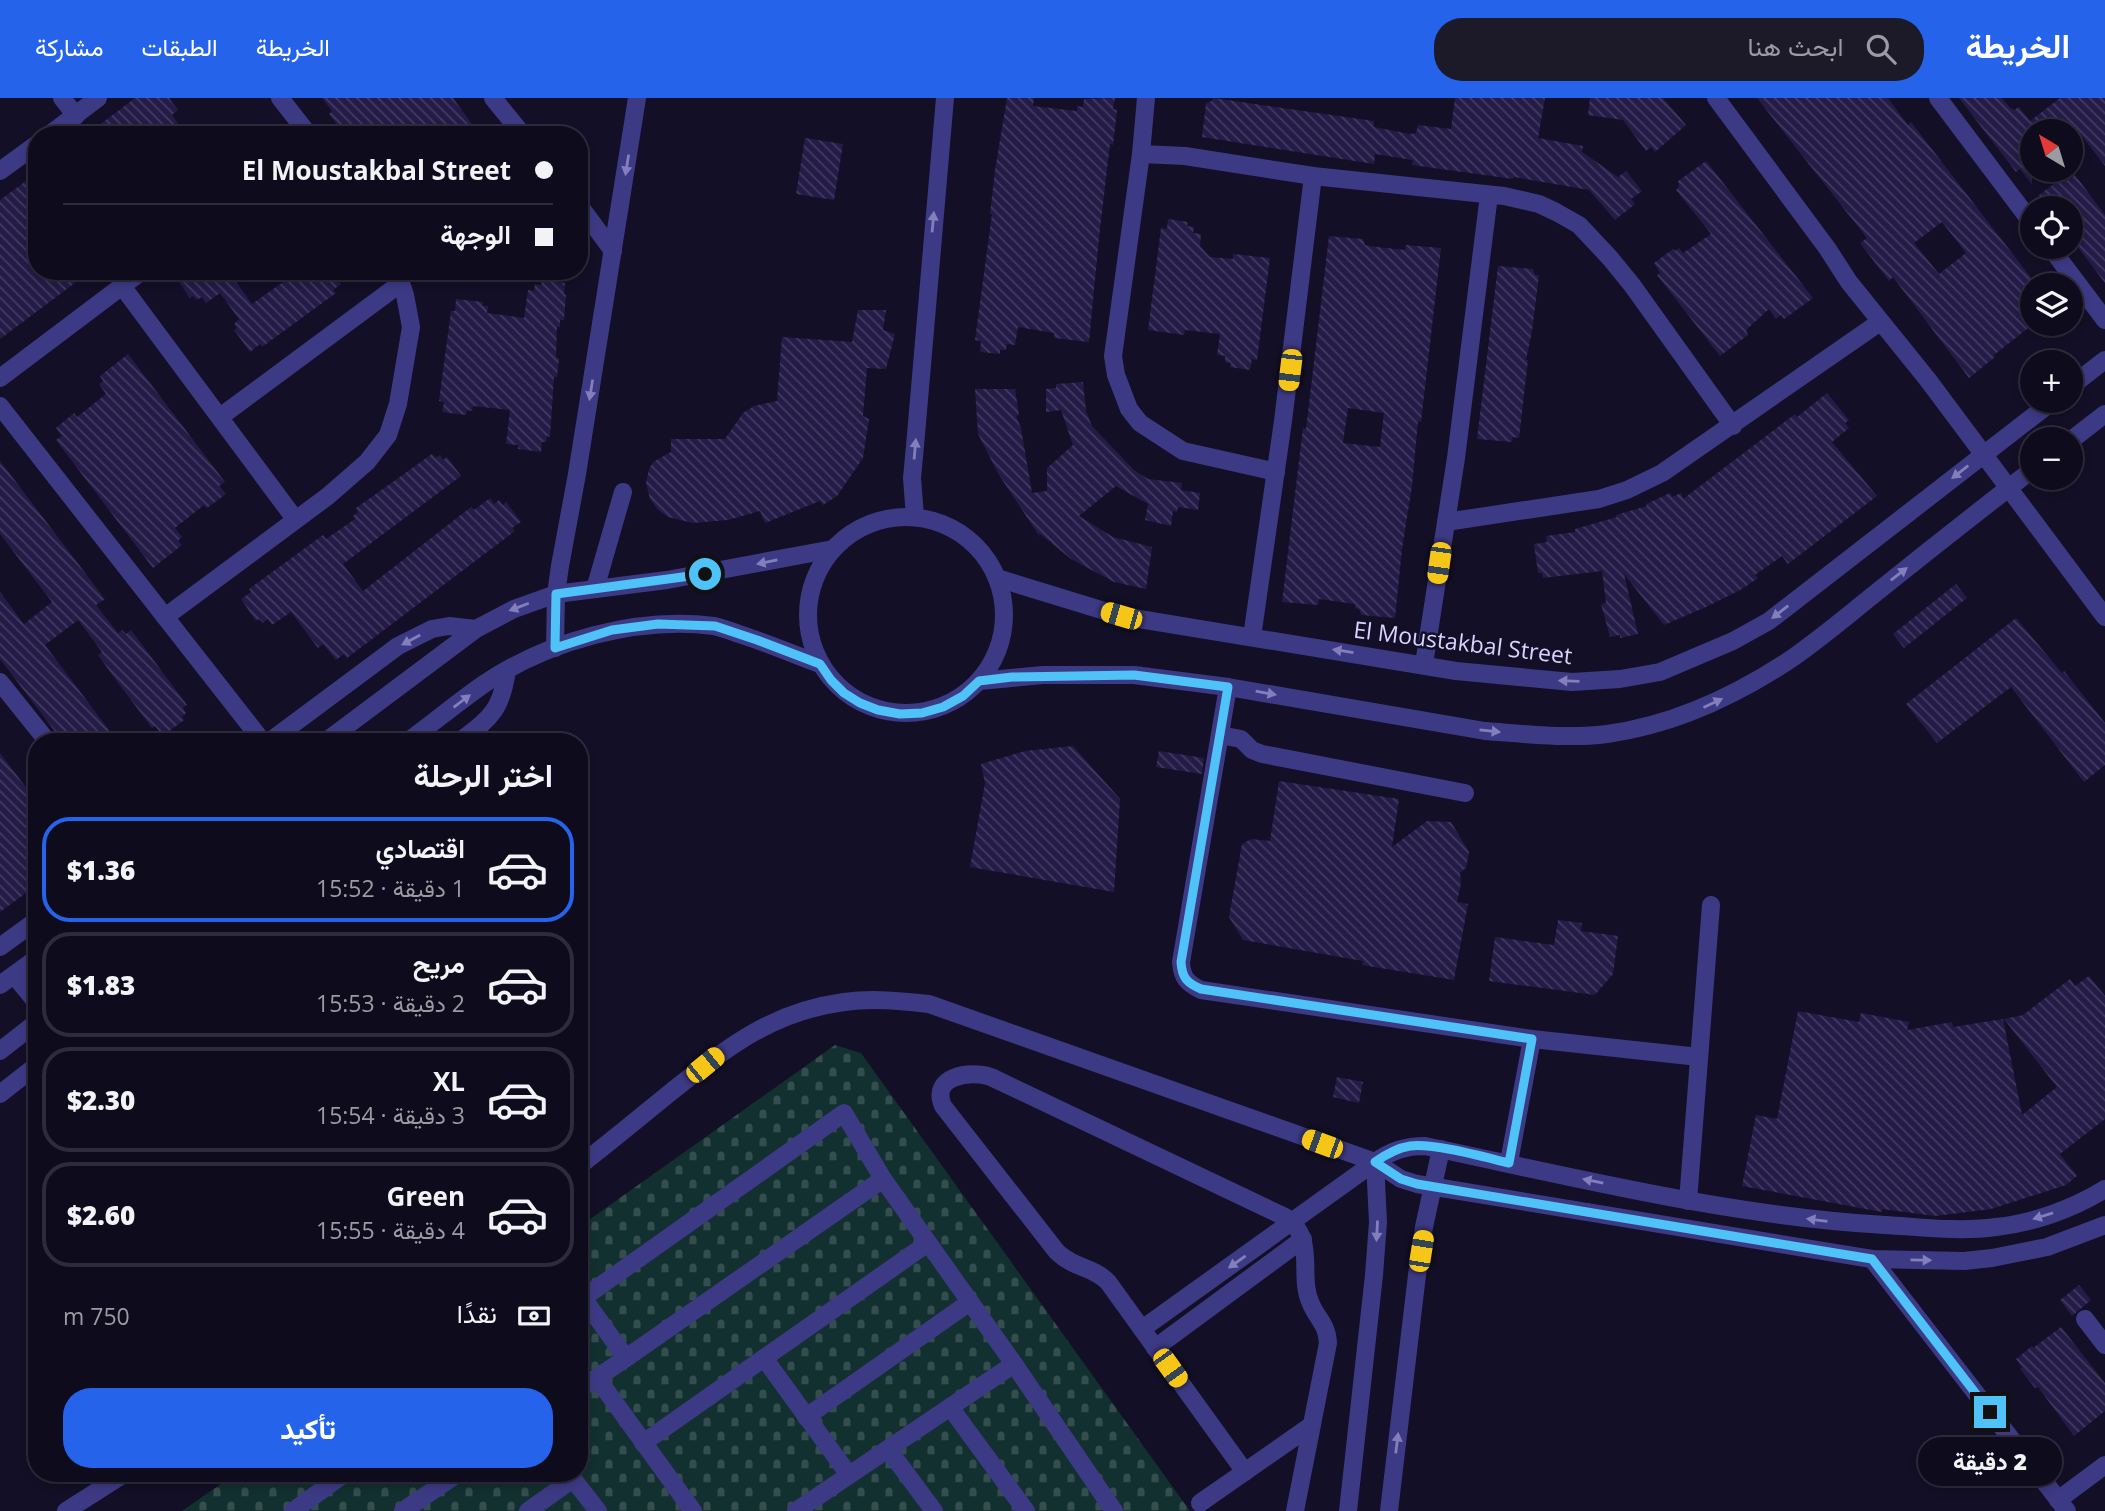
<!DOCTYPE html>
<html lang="ar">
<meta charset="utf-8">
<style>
:root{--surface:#0e0b1c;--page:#1c1929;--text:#f1f3f6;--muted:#9b9ba3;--line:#2e2b3b;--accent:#2563eb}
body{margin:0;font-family:"Open Sans",Vazirmatn,sans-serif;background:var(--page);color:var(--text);direction:rtl;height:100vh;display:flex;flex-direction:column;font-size:26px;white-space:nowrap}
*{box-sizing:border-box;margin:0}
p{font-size:23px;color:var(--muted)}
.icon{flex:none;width:38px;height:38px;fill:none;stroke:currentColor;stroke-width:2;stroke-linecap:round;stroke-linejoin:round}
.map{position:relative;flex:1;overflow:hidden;direction:ltr}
.drawer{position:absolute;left:28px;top:635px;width:560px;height:749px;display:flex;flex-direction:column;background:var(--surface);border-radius:28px;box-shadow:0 4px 10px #0003,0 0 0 2px var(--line);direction:rtl}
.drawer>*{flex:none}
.hud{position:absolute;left:28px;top:28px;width:560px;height:154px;border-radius:28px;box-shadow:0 4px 10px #0003,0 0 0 2px var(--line);direction:rtl;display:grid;align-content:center;height:154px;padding:0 35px;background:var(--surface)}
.needle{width:46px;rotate:322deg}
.controls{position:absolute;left:2020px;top:21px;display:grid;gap:14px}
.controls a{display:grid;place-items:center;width:63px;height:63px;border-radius:50%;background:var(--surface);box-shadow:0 4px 10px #0003,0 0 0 2px var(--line);font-size:35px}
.end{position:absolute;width:32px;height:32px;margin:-16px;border:9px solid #4fc3f7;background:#111;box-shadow:0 0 0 4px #111}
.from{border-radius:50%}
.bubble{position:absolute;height:49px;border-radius:24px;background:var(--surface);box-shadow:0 4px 10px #0003,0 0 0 2px var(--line);font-size:23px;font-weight:800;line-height:49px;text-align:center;direction:rtl}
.car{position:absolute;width:21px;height:42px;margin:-21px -10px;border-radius:9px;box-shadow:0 0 5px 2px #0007;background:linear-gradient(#f5c518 24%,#345 0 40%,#f5c518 0 76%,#345 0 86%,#f5c518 0)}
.hud b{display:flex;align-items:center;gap:24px;height:66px;font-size:26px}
.hud b+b{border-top:2px solid var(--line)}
.hud i{width:18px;height:18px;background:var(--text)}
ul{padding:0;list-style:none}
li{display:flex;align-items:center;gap:21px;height:105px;margin:0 14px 10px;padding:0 21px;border:4px solid var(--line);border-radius:28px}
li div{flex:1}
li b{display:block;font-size:26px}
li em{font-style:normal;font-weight:800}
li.on{border-color:var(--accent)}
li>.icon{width:63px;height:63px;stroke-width:1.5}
h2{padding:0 35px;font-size:32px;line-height:84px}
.pay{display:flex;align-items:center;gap:18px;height:77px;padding:0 35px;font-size:26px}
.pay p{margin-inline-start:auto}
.button{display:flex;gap:14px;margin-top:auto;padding:14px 35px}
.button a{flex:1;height:80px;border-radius:28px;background:var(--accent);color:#fff;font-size:28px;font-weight:800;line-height:80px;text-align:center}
header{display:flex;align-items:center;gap:42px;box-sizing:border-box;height:98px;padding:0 35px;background:var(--accent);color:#fff}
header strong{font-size:33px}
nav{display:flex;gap:38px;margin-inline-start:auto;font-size:24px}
.search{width:490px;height:63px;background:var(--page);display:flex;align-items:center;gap:18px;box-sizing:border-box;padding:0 24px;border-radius:28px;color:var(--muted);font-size:26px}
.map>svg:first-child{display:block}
.cemetery{fill:url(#cemetery-stones)}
.building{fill:url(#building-back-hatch);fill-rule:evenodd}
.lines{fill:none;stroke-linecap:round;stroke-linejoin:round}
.minor{stroke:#3d3a85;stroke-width:18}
.oneway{fill:#837fbc}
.route{stroke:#4fc3f7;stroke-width:9}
.labels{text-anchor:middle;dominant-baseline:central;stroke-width:5;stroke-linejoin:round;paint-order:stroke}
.street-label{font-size:23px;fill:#d9d4ff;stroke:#130f26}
</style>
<header>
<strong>الخريطة</strong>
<div class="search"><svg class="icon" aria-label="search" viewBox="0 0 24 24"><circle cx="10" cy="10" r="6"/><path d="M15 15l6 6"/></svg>ابحث هنا</div>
<nav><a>الخريطة</a><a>الطبقات</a><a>مشاركة</a></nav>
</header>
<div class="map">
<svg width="2105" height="1413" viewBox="0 0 2105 1413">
<defs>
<pattern id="cemetery-stones" width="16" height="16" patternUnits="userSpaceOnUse" patternTransform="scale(1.75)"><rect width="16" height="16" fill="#12302f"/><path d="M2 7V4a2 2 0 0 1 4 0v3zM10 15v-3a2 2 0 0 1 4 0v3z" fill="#344d4e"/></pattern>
<pattern id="building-back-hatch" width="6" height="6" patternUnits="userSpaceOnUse" patternTransform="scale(1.75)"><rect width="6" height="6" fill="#241b47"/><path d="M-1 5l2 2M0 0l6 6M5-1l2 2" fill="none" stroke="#433b63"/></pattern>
</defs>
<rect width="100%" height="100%" fill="#130f26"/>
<path class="cemetery" d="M835,947L861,955L1190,1413H182L235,1376H579V1129Z"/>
<g class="building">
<path d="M135,0H169L178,12L172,17L186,37H86Z"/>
<path d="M322,0H453L480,37H345L329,16L332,13Z"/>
<path d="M1007,0H1034L1033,8L1077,13V8L1083,9L1084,1L1115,0L1113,11L1117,12L1113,47L1110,46L1099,140L1089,244L1054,240V235L1018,229L1015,247L1007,246L1006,252H1000V256L980,254L981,243L975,242L992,116H990L995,72Z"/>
<path d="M1213,0L1374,23V29L1410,36L1416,35L1418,27L1451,31L1455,0H1545L1538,40L1583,48L1582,54L1618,79L1626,73L1642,93L1631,101L1635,106L1615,122L1589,92L1514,79L1513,81L1412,67L1413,62L1375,56L1374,66L1202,39L1206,5L1212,3Z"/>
<path d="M1590,0H1663L1686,27L1655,54L1651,49L1646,53L1623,22L1588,17Z"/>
<path d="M1757,0H1888L1908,27L1911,24L2032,181V227L1994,257L1995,259L1969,280L1893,179L1889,183L1860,145L1867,140ZM1942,124L1966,155L1939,176L1914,145Z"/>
<path d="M1959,0H2002L2011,11L2012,10L2014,12L2019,9L2030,23L2060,0H2105V68L2078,33H2032V87L2020,71L2016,74Z"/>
<path d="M805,40L843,46L834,102L796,96Z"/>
<path d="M1706,63L1813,200L1784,221L1781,217L1776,221L1769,211L1746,232L1748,237L1720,258L1657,177L1660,175L1654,165L1673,151L1675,153L1679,150L1683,155L1711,136L1676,92L1679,89L1678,83Z"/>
<path d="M37,75V173H91L0,241V102Z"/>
<path d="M2075,77L2105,117V185L2070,139V110H2049L2039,97L2062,80L2066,83Z"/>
<path d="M1168,121L1188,124L1187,128L1194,129L1193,135L1201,136L1200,148L1210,159L1233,161V156L1270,160L1257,262L1252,261L1250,272L1230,269L1231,265L1225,264V258L1217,257L1220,236L1185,232L1184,237L1148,232L1161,130L1167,131Z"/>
<path d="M1329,138L1363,141L1365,147L1369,148L1405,152L1406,147L1441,150L1421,324L1418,323L1412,388L1402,451L1395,520L1361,517L1359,511L1355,510V506L1319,501L1318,507L1282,504L1303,330L1306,331ZM1348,310L1384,315L1380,349L1343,345Z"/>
<path d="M1498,168L1533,171L1535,177H1539L1532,233L1526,262H1528L1519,340L1513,339L1512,344L1477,341Z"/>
<path d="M171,173H228L252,206L299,173H332L341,186L333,192L336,195L262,249L260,246L250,254L234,232L237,230L234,226L239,221L220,195L206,205L202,199L197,202L193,198L190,200Z"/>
<path d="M542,183L565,185L564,196L566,197L564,222H560V229H557L556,259L559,261L557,279H554L550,339L547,338L546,344H542L541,354L518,351V347L506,346L510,312L473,308L472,313L467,312L466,317L442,314L444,304L439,303L451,213H455L456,201L483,204V208H488L487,215L524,220L528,192L534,193L535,186L541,187Z"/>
<path d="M858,212H886L883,232L895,236L886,271L867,270L863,318L869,321L863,360L837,398L823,407L820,403L765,425L760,413L728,422L693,425L668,419L658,412L650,401L646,385L649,371L653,364L671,354V341H725L743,315L754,308L777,303L782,239L852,244Z"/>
<path d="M128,256L225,384L219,388L226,396L207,410L204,407L175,430L182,439L178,443L182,447L153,470L56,342L62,338L56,330L74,315L77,319L106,296L99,286L103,283L100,278Z"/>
<path d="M1083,284L1086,313L1092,328L1134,372L1148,381L1182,385L1181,392L1200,395L1198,412L1178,409L1177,414L1173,413L1171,428L1145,422L1148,406L1116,388L1079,418L1113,439L1152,449L1146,491L1114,484L1071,461L1039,435L1040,439L999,377L978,336L975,291H1015L1019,317L1016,318L1021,330L1032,395L1047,393V370L1073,347L1061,312L1046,314V291L1056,290V286Z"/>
<path d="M1827,295L1849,322L1845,325L1849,330L1832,344L1877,398L1788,466L1782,458L1755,477L1758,480L1742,491L1706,509L1664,527L1624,476L1638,536L1620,540V537L1610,539L1601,506L1606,505L1602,473L1543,480L1542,475H1538L1534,446L1547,444L1546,438L1575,434V431L1617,419L1616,417L1647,408L1646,406L1670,395L1672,399L1681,395L1683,401L1795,316L1797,319Z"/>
<path d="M432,356L435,360L440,357L443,362L447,359L461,378L343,466L363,493L471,409L474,412L490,400L494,406L499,402L503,407L506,404L521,424L512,430L515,433L347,560L344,556L336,562L323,546L318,550L291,514L272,527L268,521L263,525L259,521L256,523L241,501L251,494L249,491L323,437L326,441L355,421L353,418L358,414L356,410Z"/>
<path d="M0,363L105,501L96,507L118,535L122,532L126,536L131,532L187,607L183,610L186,615L182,619L184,622L163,638L155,628L152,630L119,586L98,557L102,554L78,522L45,547L118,644H63L0,561V494L24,526L52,504L0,436Z"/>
<path d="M1956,486L1967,500L1904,550L1893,536Z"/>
<path d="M2016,520L2062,575L2064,573L2105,625V667L2084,684L2011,589L1937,645L1906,606Z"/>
<path d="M1073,648L1120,701L1114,794L970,769L985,685L981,666L1025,653Z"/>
<path d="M1159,653L1204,660L1202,676L1156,669Z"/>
<path d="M0,655L37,704V787L0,814Z"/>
<path d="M1279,683L1399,701L1392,749L1427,723L1451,724L1469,754L1466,770L1460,775L1461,785L1457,804L1468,806L1454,882L1362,867L1363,863L1243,842L1229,819L1242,746L1251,741L1270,743Z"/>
<path d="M1558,822L1582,825L1581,833L1618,838L1613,876L1595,897L1489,883L1495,839L1554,847Z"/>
<path d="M2089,878L2105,898V1021L2060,1056L2077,1078L2066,1087L1991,1111L1935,1118L1882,1111V1114L1742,1088L1756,1017L1777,1021L1798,913L1859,924L1861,915L1909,924L1907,932L1952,924L1953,929L2003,921L2022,1017L2057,989L2004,921L2023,917L2070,881L2075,888Z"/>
<path d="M1337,979L1363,984L1359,1005L1333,999Z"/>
<path d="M2079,1187L2091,1202L2072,1218L2060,1202Z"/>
<path d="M2061,1229L2105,1285V1313L2074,1338L2038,1289L2035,1290L2020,1271L2022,1269L2016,1261L2032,1248L2033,1250Z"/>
</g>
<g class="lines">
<g class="minor">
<path d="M62,0L76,18"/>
<path d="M280,0L309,37"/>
<path d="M493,0L523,37"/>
<path d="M1146,0L1141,56L1113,258L1116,277L1129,311L1140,325L1183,353L1276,374"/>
<path d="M1716,0L1827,150L1849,184L1928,282L2105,519"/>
<path d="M1938,0L2032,125"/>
<path d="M49,37L98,0"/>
<path d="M1141,56L1185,58L1313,78L1504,98L1539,106L1556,114L1579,127L1610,160L1632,187L1733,328"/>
<path d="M0,73L37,46"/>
<path d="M579,107L613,153"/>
<path d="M2050,149L2105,222"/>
<path d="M122,188L295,421"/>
<path d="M0,280L142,173"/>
<path d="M2070,289L2105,262"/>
<path d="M0,308L263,644"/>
<path d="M220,319L401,185"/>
<path d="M2070,343L2105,316"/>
<circle cx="906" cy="517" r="98"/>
<path d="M915,419L912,380L915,348L945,0"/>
<path d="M1446,424L1599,401L1627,392L1662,375L1880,224"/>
<path d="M997,480L1121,518L1456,573L1572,584L1620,581L1660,574L1733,543L1769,523L2053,303"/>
<path d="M595,491L623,394"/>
<path d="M165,519L328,398L367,364L388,337L398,306L411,229L405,197L397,173"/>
<path d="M1252,539L1283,323L1313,78"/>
<path d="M555,550L556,496L560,468L577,376L637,0"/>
<path d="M1424,566L1456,360L1489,97"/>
<path d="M979,583L1043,577H1134L1228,589L1485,633C1526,636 1567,641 1607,636C1673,627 1733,599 1788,563C1819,542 1848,517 1877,494C1928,453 1980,412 2032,372"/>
<path d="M0,584L48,644"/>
<path d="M1228,589L1181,864C1182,880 1187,885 1201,892L1532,941L1699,959"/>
<path d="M1220,637L1241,641L1252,652L1262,656L1465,695"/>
<path d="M269,644L398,548L432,531L449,528L476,531"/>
<path d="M325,644L476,531L514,511L556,496L667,482L833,451"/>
<path d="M407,644C433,625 458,604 484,586C547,543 638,518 714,528C722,530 731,533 739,536C767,545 793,556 820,566"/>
<path d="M459,644C490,620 501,614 507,572"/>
<path d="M0,849L37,822"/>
<path d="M14,877L37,905"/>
<path d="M0,887L37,860"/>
<path d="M0,953L37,924"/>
<path d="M0,996L37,967"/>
<path d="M1509,1064L1532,941"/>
<path d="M579,1068C610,1044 640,1019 671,994C727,950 770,914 844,904C873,900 901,903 929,906L1375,1064L1401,1081L1417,1086L1872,1161L1964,1163L1992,1160L2047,1149L2105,1127"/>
<path d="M883,1081L1014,1266L1114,1413"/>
<path d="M1688,1103L1711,807"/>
<path d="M1872,1161L2067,1413"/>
<path d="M579,1202L583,1200L844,1015L883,1081L626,1260L583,1200"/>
<path d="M2085,1221L2105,1247"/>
<path d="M1142,1231L1375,1064C1391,1053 1405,1048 1425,1048C1577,1080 1729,1118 1885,1127C1921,1129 1959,1134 1996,1129C2033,1125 2073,1111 2105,1091"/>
<path d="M1155,1250L1303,1141"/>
<path d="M764,1260L849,1377"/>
<path d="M597,1280L693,1413"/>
<path d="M579,1292L626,1260"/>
<path d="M950,1309L1026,1413"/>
<path d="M806,1319L970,1204"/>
<path d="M643,1345L928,1145"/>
<path d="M888,1351L934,1413"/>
<path d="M1245,1374L1108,1184C1092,1168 1075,1171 1057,1154L943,1008C930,978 970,972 991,979L1285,1119C1293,1125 1299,1131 1302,1140C1309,1161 1301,1185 1311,1206C1318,1222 1327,1226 1328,1245L1295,1413"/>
<path d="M569,1376L598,1413"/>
<path d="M2058,1402L2105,1367"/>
<path d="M1200,1405L1312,1327"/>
<path d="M66,1413L124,1376"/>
<path d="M293,1413L344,1376"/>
<path d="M403,1413L457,1376"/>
<path d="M528,1413L573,1381"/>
<path d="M796,1413L1014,1266"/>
<path d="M1348,1413L1374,1177L1378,1124L1375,1064"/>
<path d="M1389,1413L1417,1177L1424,1129L1441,1051"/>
</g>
</g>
<defs><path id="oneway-solid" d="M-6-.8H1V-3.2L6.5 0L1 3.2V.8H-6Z" transform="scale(1.75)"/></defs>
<g class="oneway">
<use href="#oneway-solid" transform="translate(627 67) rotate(99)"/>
<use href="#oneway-solid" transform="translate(933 124) rotate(-85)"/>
<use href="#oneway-solid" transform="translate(591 292) rotate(99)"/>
<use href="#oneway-solid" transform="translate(915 351) rotate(-85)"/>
<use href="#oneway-solid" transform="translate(1960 374) rotate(142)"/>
<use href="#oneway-solid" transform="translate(767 464) rotate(169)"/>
<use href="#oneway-solid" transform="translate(1899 476) rotate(-38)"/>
<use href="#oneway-solid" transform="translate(519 509) rotate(159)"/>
<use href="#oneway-solid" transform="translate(1780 514) rotate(142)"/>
<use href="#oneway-solid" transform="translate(411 542) rotate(152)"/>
<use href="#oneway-solid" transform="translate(1343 553) rotate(-171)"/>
<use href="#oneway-solid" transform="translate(1569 583) rotate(-178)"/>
<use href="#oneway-solid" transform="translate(1266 595) rotate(10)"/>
<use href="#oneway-solid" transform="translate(462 603) rotate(-37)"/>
<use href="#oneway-solid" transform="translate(1713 605) rotate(-25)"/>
<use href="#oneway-solid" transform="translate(1490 633) rotate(6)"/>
<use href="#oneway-solid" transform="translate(1593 1083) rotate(-168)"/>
<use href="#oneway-solid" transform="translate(2043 1118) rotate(163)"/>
<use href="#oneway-solid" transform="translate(1817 1122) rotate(-173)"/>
<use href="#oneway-solid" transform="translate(1377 1133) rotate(93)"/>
<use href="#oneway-solid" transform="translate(1921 1162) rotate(1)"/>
<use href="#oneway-solid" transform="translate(1237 1164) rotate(145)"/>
<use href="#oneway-solid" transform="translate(1397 1345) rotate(-83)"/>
</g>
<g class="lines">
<path class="route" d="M705,476L556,496L555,550L612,532L658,526L715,528L757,542L820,566L831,582L844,595L860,605L878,612L900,616L922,615L943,609L963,598L979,583L1012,579L1134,577L1228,589L1181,864C1182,880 1187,885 1201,891L1532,941L1509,1065C1484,1059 1434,1045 1410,1048C1397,1050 1385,1057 1375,1064L1401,1081L1417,1086L1872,1161L1990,1314"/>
</g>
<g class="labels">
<g class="street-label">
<text transform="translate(1463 544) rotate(7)">El Moustakbal Street</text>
</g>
</g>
</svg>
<div class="controls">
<a><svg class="needle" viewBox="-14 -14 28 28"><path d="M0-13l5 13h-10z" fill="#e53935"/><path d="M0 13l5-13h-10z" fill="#9b9ba3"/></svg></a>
<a><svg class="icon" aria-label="locate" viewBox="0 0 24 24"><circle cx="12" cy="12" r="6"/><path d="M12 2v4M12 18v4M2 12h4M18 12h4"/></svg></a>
<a><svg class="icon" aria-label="layers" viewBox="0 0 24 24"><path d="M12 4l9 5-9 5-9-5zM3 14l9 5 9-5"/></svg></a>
<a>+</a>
<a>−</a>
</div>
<i class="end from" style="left:705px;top:476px"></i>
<i class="end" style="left:1990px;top:1314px"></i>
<div class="bubble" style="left:1918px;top:1339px;width:144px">2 دقيقة</div>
<i class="car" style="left:1290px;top:272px;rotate:187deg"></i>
<i class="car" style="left:1439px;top:465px;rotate:188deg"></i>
<i class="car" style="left:1121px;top:518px;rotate:286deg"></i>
<i class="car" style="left:705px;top:967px;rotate:51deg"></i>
<i class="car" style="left:1322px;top:1046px;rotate:290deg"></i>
<i class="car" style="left:1421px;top:1153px;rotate:9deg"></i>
<i class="car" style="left:1170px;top:1270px;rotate:144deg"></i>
<div class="hud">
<b><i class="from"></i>El Moustakbal Street</b>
<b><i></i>الوجهة</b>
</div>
<section class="drawer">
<h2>اختر الرحلة</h2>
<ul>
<li class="on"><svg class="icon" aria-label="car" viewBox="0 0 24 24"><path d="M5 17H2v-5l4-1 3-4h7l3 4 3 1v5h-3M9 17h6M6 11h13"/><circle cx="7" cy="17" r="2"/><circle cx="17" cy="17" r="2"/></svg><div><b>اقتصادي</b><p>1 دقيقة · 15:52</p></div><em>$1.36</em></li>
<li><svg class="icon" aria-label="car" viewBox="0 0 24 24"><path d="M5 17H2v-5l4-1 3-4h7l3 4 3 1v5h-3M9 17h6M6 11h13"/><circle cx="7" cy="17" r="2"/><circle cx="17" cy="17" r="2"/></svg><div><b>مريح</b><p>2 دقيقة · 15:53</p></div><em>$1.83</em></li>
<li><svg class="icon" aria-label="car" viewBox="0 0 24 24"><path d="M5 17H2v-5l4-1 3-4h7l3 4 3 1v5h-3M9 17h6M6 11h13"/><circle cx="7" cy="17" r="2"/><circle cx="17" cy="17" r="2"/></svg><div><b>XL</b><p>3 دقيقة · 15:54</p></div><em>$2.30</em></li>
<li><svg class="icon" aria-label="car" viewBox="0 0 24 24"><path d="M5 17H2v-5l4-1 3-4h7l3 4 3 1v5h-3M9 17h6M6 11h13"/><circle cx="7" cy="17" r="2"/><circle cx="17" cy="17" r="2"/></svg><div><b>Green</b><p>4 دقيقة · 15:55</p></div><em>$2.60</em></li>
</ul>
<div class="pay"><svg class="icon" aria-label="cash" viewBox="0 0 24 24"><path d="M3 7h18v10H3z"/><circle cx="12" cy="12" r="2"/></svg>نقدًا<p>750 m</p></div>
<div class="button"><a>تأكيد</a></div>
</section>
</div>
